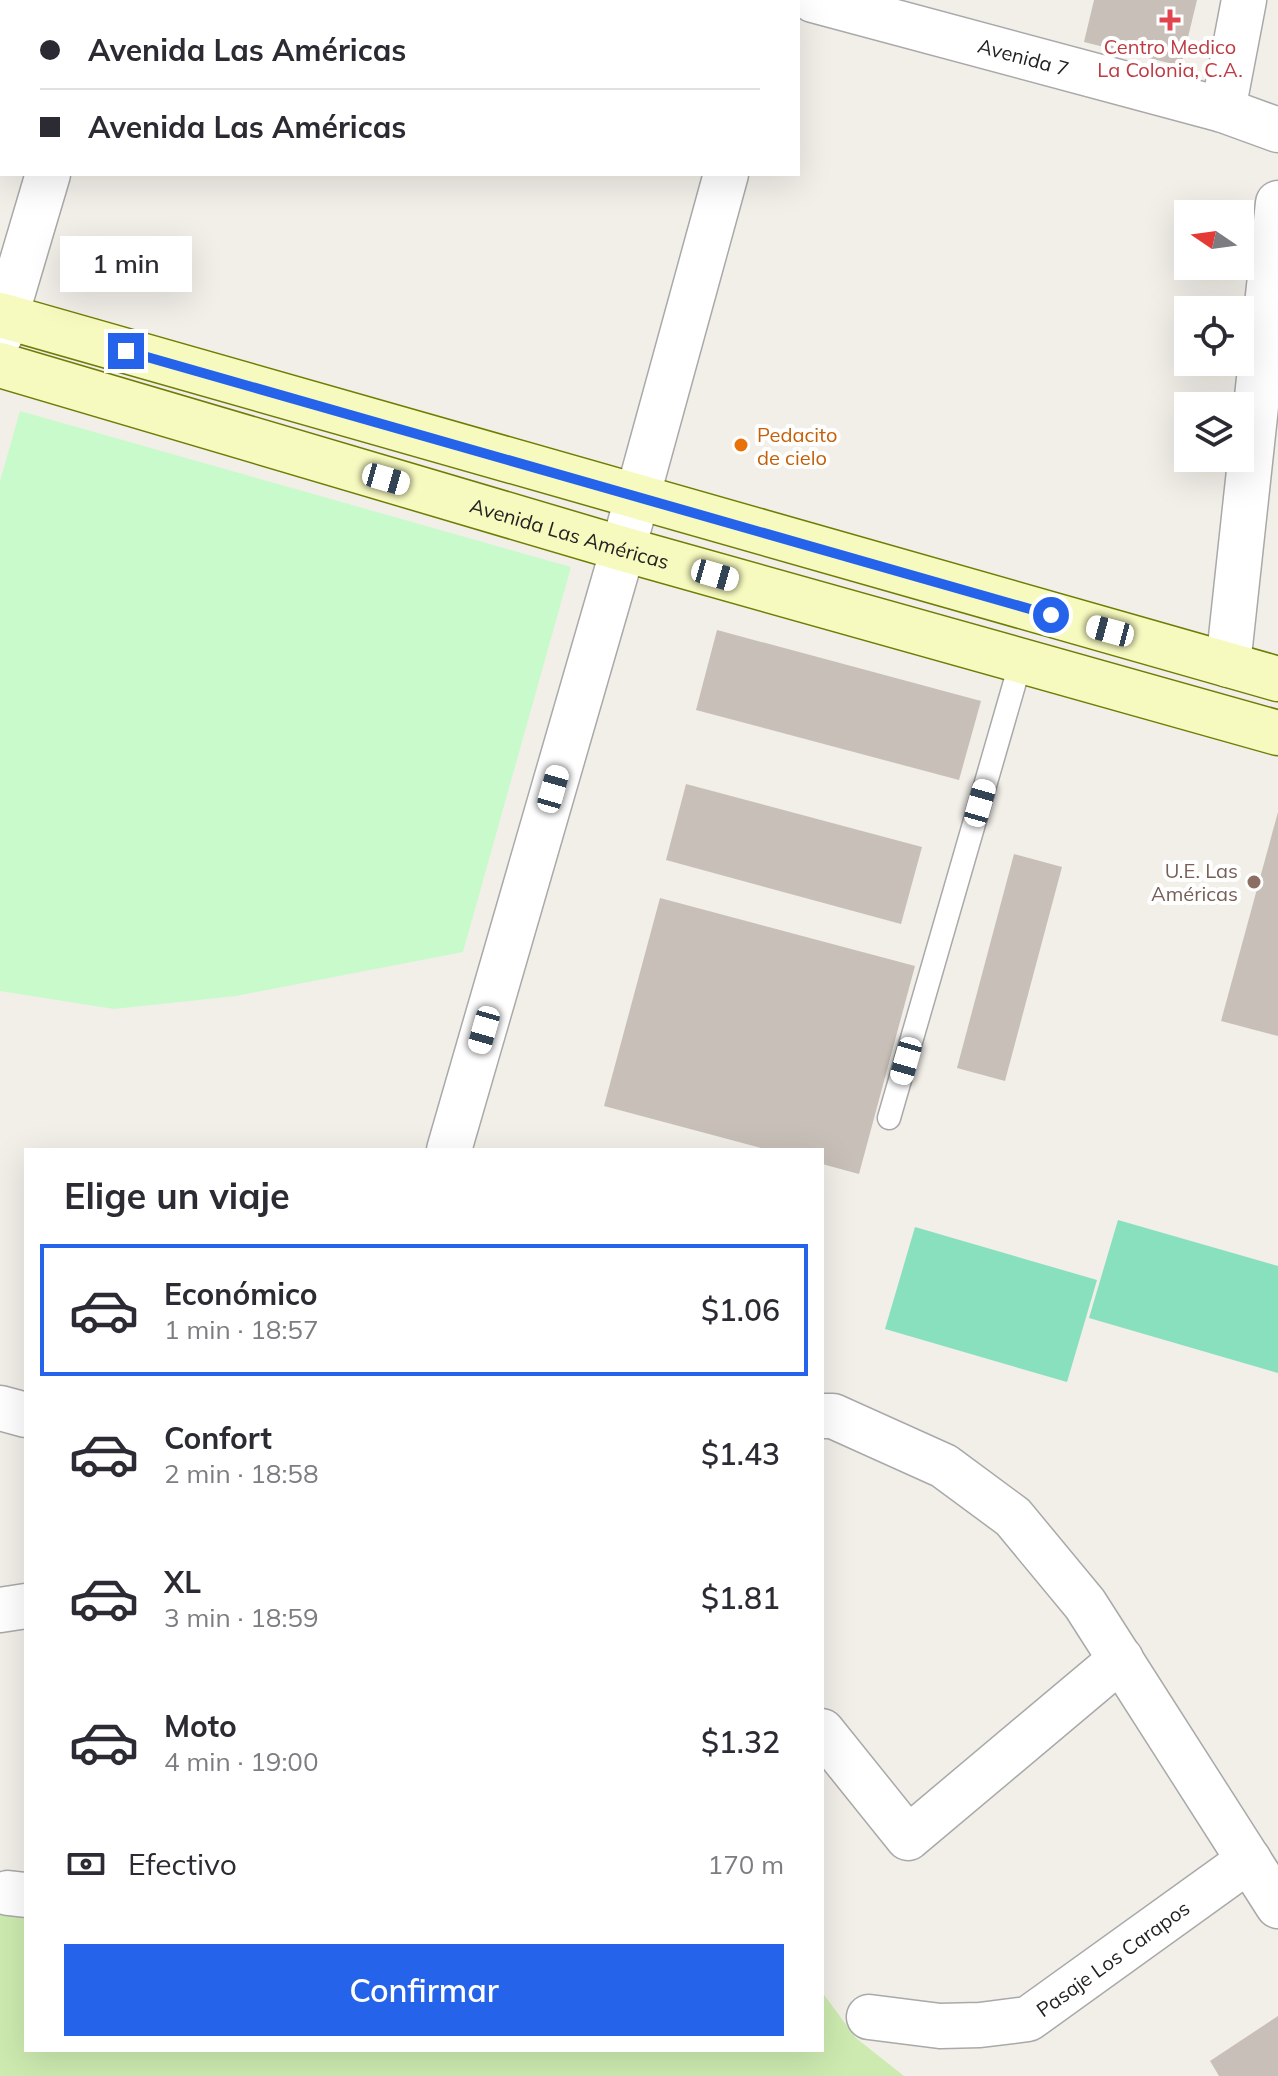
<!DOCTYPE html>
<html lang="es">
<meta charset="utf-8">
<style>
:root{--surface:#fff;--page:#f7f7f7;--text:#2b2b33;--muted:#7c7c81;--line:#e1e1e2;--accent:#2563eb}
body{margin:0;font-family:Mulish,sans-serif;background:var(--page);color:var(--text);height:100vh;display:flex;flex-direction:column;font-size:30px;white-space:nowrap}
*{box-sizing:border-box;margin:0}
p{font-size:26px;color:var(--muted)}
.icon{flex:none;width:44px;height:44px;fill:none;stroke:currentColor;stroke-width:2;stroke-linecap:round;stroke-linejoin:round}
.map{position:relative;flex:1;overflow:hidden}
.panel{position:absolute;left:24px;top:1148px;width:800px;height:904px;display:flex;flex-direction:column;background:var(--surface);border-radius:0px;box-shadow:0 8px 32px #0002}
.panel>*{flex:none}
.banner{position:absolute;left:0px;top:0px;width:800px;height:176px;box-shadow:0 8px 32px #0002;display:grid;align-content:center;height:176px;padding:0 40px;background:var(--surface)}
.needle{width:52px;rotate:283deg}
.buttons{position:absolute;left:1174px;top:200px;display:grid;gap:16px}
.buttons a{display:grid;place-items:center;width:80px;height:80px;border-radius:0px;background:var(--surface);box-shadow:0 8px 32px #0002;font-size:40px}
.end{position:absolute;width:36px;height:36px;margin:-18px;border:10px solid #2563eb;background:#fff;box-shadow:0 0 0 4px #fff}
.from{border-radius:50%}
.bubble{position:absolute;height:56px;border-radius:0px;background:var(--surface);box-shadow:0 8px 32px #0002;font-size:26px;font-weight:600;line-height:56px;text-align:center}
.car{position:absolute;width:24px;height:48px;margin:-24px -12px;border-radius:10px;box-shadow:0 0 6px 2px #0007;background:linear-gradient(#fff 24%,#345 0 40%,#fff 0 76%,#345 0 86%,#fff 0)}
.banner b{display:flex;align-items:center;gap:28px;height:76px;font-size:30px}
.banner b+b{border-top:2px solid var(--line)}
.banner i{width:20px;height:20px;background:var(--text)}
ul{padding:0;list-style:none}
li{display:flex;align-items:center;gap:24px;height:132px;margin:0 16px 12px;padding:0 24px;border:4px solid transparent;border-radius:0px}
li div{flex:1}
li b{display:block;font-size:30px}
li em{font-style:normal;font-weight:600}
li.current{border-color:var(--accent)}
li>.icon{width:72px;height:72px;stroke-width:1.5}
h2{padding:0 40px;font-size:36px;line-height:96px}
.pay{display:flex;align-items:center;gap:20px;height:88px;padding:0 40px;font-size:30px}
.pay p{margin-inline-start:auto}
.cta{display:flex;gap:16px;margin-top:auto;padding:16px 40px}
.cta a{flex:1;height:92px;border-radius:0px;background:var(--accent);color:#fff;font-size:32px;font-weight:600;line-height:92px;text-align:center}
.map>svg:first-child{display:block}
.grass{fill:#cdebb0}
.park{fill:#c8facc}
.pitch{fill:#88e0be}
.building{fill:#c7bfb8}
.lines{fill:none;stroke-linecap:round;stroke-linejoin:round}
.lane-casing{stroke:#a9a9a9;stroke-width:25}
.street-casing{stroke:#a9a9a9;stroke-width:47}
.secondary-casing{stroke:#707d05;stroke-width:47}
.lane{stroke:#fff;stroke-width:22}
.street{stroke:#fff;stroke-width:44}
.secondary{stroke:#f7fabf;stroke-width:44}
.route{stroke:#2563eb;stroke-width:10}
.health-dot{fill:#e0444e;stroke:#fff;stroke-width:3}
.food-dot{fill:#e8710a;stroke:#fff;stroke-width:3}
.education-dot{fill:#8d6e63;stroke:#fff;stroke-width:3}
.labels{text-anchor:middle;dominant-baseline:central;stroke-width:8;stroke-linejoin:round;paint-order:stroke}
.health-label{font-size:20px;fill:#be3a42;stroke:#fff}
.street-label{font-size:20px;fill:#222;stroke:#fff}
.food-label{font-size:20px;fill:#c56008;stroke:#fff;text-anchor:start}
.education-label{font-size:20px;fill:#785e54;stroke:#fff;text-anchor:end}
</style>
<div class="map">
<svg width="1278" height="2076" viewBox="0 0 1278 2076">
<rect width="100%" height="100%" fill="#f2efe9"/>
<path class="grass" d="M0,1908L8,1915L26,1918V2050H822V1992L856,2038L904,2076H0Z"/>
<path class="park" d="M20,411L571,567L463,952L236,996L114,1009L0,991V481Z"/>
<g class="pitch">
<path d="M1118,1220L1278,1266V1373L1089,1318Z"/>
<path d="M915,1227L1097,1280L1067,1382L885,1329Z"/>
</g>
<g class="building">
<path d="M1094,0H1197L1181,66L1084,42Z"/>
<path d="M717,630L981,701L959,780L696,710Z"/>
<path d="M686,784L922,847L901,924L666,860Z"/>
<path d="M1278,812V1036L1221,1021Z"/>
<path d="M1014,854L1062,867L1005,1081L957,1068Z"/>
<path d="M660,898L915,966L859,1174L822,1164V1150H769L604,1106Z"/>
<path d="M1278,2016V2076H1219L1210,2061Z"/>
</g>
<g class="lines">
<g class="lane-casing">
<path id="lane" d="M889,1118L1021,661"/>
</g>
<g class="street-casing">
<g id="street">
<path id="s1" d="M813,0L1223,110L1278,130"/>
<path d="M100,2V0"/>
<path d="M773,2L774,0"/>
<path d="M1223,110L1244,0"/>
<path d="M0,336L48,174"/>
<path d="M1228,665L1278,203"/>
<path d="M449,1150L623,549L726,174"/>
<path d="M0,1408L26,1415"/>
<path d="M822,1416H833L944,1466L1013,1517L1085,1604L1278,1906"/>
<path d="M0,1610L26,1606"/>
<path d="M822,1731L908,1838L1121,1659"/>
<path d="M8,1893L26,1895"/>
<path id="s2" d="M869,2017L940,2026L980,2025L1028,2019L1249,1860"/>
</g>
</g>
<g class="secondary-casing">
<g id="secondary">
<path d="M0,315L1278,679"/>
<path id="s3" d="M0,365L623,549L1278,733"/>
</g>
</g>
<use href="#lane" class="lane"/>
<use href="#street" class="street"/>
<use href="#secondary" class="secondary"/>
</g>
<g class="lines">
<path class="route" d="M126,351L1051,615"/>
</g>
<path class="health-dot" d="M1166 8h8v8h8v8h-8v8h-8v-8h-8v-8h8z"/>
<circle class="food-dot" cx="741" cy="445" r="8"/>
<circle class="education-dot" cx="1254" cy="882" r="8"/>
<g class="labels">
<g class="health-label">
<text x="1170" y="46">Centro Medico<tspan x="1170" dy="23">La Colonia, C.A.</tspan></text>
</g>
<g class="street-label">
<text stroke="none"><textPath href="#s1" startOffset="218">Avenida 7</textPath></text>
<text stroke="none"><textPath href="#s3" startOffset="594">Avenida Las Américas</textPath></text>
<text stroke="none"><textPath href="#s2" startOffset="264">Pasaje Los Carapos</textPath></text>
</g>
<g class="food-label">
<text x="757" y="434">Pedacito<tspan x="757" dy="23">de cielo</tspan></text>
</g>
<g class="education-label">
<text x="1238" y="870">U.E. Las<tspan x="1238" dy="23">Américas</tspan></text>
</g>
</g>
</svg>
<div class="buttons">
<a><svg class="needle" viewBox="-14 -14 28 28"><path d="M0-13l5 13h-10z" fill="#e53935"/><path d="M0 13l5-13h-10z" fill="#7c7c81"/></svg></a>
<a><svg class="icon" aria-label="locate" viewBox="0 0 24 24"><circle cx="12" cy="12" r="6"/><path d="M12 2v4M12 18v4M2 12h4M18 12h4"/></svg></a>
<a><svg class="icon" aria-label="layers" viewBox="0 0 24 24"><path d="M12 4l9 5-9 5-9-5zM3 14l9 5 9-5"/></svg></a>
</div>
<i class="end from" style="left:1051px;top:615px"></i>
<i class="end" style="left:126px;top:351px"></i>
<div class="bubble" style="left:60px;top:236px;width:132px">1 min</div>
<i class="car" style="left:386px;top:479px;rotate:106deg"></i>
<i class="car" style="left:715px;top:575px;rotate:106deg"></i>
<i class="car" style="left:1110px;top:631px;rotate:285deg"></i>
<i class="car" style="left:553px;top:789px;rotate:16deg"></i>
<i class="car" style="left:980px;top:803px;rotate:16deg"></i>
<i class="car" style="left:484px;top:1030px;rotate:196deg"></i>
<i class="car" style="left:906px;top:1061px;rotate:196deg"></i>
<div class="banner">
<b><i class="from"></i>Avenida Las Américas</b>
<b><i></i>Avenida Las Américas</b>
</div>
<section class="panel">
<h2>Elige un viaje</h2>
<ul>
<li class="current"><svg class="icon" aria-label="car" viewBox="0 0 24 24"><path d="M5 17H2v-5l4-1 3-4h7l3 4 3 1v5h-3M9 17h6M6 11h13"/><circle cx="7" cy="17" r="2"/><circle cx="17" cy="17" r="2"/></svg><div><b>Económico</b><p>1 min · 18:57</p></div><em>$1.06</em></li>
<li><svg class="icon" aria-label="car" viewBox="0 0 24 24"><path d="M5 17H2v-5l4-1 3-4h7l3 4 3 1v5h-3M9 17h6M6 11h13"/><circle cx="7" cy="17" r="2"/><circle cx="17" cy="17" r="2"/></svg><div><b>Confort</b><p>2 min · 18:58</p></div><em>$1.43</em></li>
<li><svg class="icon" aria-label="car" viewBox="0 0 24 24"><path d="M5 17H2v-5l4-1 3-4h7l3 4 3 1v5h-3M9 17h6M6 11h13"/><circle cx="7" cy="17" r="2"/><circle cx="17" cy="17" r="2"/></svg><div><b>XL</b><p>3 min · 18:59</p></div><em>$1.81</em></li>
<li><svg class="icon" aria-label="car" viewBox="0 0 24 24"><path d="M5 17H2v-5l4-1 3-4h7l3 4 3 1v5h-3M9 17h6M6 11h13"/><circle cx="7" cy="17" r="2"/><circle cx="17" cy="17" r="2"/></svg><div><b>Moto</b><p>4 min · 19:00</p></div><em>$1.32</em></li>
</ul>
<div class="pay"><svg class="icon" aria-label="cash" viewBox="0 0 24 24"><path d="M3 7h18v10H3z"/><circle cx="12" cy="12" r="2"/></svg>Efectivo<p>170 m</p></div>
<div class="cta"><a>Confirmar</a></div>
</section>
</div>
